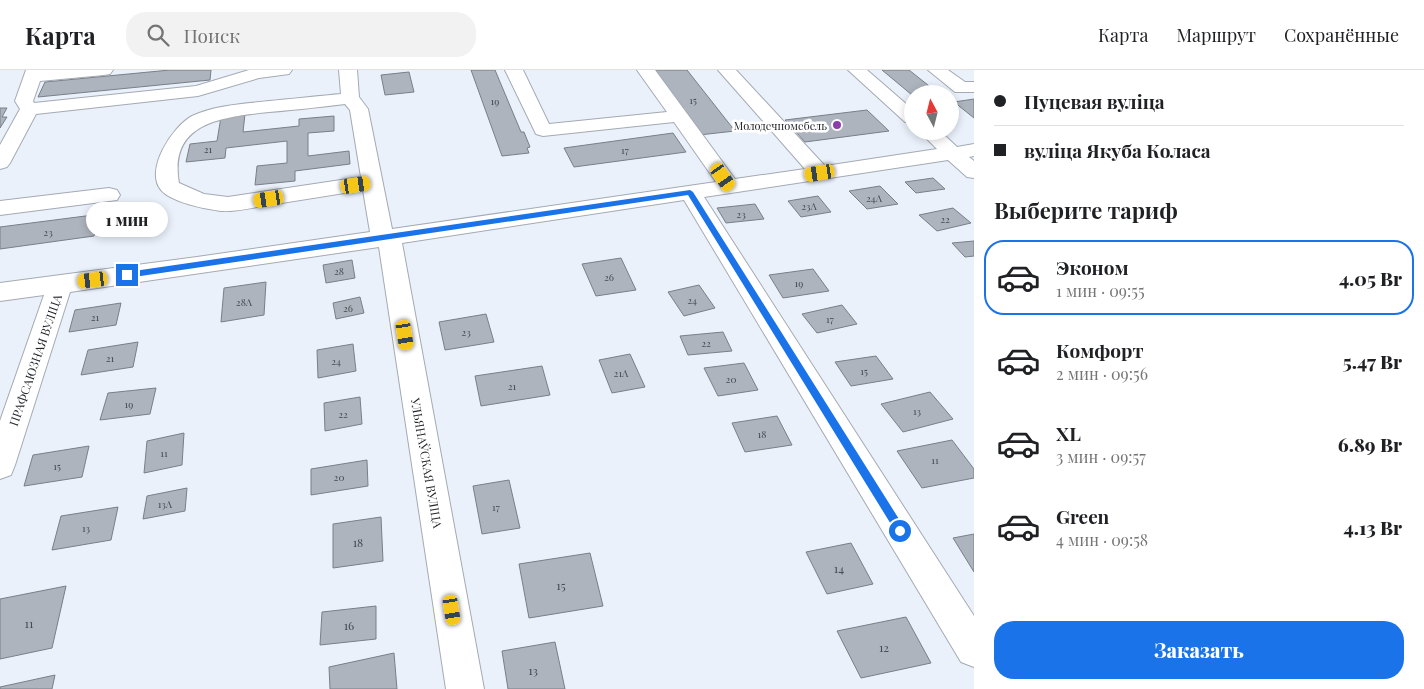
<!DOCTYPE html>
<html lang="ru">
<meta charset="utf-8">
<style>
:root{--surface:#fff;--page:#f2f2f2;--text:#202124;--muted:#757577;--line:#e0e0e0;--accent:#1a73e8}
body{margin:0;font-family:"Playfair Display",serif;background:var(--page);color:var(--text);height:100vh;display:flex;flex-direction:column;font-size:19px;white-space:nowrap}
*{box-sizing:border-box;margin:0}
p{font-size:16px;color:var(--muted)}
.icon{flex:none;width:28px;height:28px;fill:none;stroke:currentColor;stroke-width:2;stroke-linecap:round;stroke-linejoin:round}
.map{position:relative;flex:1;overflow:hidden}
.sheet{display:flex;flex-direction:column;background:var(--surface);width:450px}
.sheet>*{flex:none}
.banner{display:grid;align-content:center;height:110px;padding:0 20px;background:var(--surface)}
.needle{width:32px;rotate:353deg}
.fabs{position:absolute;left:904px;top:15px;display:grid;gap:10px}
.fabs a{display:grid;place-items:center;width:55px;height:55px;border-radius:50%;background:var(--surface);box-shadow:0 2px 8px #0003;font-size:25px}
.end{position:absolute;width:22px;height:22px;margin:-11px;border:6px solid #1a73e8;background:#fff;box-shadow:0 0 0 2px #fff}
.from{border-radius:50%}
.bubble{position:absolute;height:35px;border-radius:18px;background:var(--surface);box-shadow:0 2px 8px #0003;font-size:16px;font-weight:800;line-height:35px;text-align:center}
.car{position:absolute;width:15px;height:30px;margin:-15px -8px;border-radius:6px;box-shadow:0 0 4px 1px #0007;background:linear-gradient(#f5c518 24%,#345 0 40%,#f5c518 0 76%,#345 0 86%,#f5c518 0)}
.banner b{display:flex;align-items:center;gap:18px;height:48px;font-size:19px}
.banner b+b{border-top:1px solid var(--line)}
.banner i{width:12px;height:12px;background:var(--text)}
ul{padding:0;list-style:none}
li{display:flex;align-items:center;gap:15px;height:75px;margin:0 10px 8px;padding:0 10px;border:2px solid transparent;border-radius:20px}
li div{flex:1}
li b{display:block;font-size:19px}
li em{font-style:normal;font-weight:800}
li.active{border-color:var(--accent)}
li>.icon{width:45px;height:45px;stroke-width:1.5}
h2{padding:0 20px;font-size:22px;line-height:60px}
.primary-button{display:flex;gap:10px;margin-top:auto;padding:10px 20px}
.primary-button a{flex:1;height:58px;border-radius:20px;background:var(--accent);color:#fff;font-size:20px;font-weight:800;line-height:58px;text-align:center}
header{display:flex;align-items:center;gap:30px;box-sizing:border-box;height:70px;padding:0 25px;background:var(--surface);border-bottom:1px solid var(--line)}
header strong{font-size:24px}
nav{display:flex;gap:28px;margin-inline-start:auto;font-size:18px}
.search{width:350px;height:45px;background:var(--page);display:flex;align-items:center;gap:12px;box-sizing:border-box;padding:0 18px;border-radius:20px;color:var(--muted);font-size:19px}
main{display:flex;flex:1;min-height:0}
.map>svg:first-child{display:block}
.building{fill:#adb4bd;stroke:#787f87}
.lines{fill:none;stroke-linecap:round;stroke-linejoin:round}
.minor-casing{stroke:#a4aab3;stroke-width:2}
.minor{fill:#fff;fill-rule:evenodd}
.route{fill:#1a73e8}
.poi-dot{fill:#8c3cac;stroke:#fff;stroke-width:2}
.labels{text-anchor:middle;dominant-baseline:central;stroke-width:5;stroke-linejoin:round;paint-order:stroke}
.number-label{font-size:10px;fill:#474a50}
.far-poi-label{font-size:11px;fill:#25272b;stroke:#fff;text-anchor:end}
.street-label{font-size:12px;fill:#25272b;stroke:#fff}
.near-number-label{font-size:12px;fill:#474a50}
</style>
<header>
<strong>Карта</strong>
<div class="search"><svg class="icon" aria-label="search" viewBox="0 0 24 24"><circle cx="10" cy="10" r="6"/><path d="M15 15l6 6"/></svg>Поиск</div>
<nav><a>Карта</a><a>Маршрут</a><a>Сохранённые</a></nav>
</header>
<main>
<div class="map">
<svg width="974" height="619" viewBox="0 0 974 619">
<rect width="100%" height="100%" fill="#eaf1fb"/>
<g class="building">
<path d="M170,0H211L210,10L38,27L45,12Z"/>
<path d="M471,0H495L521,62H524L530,77L527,78L529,83L502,86Z"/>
<path d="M652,0H687L735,61L699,65Z"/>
<path d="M882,0H909L938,23L912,24V25Z"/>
<path d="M409,2L414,22L385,25L381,5Z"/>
<path d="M974,29V48L954,32Z"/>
<path d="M0,38H7L2,47H7L0,58Z"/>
<path d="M867,40L889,61L805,72L785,50Z"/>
<path d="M245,44L243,62L299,56V49L334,46V61L308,63V86L349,81L350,94L295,101V111L255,115L257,96L287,93V71L226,78L225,88L186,92L190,74L217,71L221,47Z"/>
<path d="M673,63L686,82L574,97L564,78Z"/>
<path d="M933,108L945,119L916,123L905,112Z"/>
<path d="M880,116L898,134L867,139L849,121Z"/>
<path d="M818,126L831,142L801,147L788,131Z"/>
<path d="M755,134L764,149L726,153L717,138Z"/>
<path d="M953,138L971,153L937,161L919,145Z"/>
<path d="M101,144L94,166L0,179V157Z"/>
<path d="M974,171V186L965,187L952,173Z"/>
<path d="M621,188L636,220L596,226L582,194Z"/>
<path d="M352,190L355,208L326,213L323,195Z"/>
<path d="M813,199L829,221L783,228L769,205Z"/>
<path d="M266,212L264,245L221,252L224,218Z"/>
<path d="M699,215L715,238L684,246L668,222Z"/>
<path d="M360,227L364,243L336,249L333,233Z"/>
<path d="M121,233L116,255L69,262L75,240Z"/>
<path d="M842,235L857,254L817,263L802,244Z"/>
<path d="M486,244L494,272L445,280L439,252Z"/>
<path d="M723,262L732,281L688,285L680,266Z"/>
<path d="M138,272L133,297L81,305L88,280Z"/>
<path d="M353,274L356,301L318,308L317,280Z"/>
<path d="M630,284L645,317L612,323L599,290Z"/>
<path d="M876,286L893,309L851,316L835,292Z"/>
<path d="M744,293L758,320L718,326L704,298Z"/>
<path d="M542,296L550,325L481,336L475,306Z"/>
<path d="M156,318L150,344L100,350L108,323Z"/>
<path d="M930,322L953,349L903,362L881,334Z"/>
<path d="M360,327L362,354L325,361L324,333Z"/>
<path d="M777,346L792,375L745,382L732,353Z"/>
<path d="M184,363L182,395L144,403L147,371Z"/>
<path d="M952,370L974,399V408L922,418L897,381Z"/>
<path d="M89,376L82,407L24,416L33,385Z"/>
<path d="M367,390L368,416L311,425V399Z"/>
<path d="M509,410L520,458L482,464L473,416Z"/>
<path d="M187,418L185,441L143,449L147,426Z"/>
<path d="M118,437L111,470L52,480L61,446Z"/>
<path d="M381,447L383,491L333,498V454Z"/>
<path d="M974,464V502L953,468Z"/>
<path d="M851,473L873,514L827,524L806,482Z"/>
<path d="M590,483L603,536L529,548L519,494Z"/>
<path d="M66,516L52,578L0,589V529Z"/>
<path d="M376,536V569L320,575L322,542Z"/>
<path d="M906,547L931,593L861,608L837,561Z"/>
<path d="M555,572L565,619H508L502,581Z"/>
<path d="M394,583L397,619H330L329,597Z"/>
<path d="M55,605L52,619H0V617Z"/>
</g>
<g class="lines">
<g class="minor-casing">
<g id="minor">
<path d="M26,0H113L110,4L104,5L40,11L33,31L34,33L196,16L249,0H292L289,4L259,8L198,26L36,44L10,93L7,97L0,99V75L20,39L15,31Z"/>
<path d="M339,0H357L359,27L368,39L392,159L716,112L674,52L543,66L536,64L505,0H523L549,54L667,42L637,0H655L735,109L805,99L718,0H736L825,96L937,79L919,61H940L957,77L974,74V86L969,87L974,91V108L967,107L948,90L704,127L974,546V597L961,592L684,130L402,173L484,619H446L379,177L70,222L15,395L11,405L0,409V351L44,225L0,231V213L197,187L370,162L363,120C332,125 301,130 269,135C254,137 237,142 221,141C205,139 171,132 161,120C144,100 173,56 192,46C215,35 244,34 269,31C293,29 317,26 341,24ZM345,34L350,40L361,107L228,127L204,124L179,113C168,51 225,47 269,42C294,40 320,37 345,34Z"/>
<path d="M848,0H867L912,39V53L905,52Z"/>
<path d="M928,0H948L965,12H974V22H955Z"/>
<path d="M109,118L117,120L120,125L117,130L0,145V131Z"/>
</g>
</g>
<use href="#minor" class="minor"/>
</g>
<path class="route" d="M690,120L693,122L904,457V464H897L688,125L127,208L124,205L127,202Z"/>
<circle class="poi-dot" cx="837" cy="55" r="5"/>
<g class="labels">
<g class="number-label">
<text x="693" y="30">15</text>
<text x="495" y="31">19</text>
<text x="208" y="79">21</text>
<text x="625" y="80">17</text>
<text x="874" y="128">24А</text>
<text x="809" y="136">23А</text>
<text x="741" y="144">23</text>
<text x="945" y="149">22</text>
<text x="48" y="162">23</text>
<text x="339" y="201">28</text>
<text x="609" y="207">26</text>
<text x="799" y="213">19</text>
<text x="692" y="230">24</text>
<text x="244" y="232">28А</text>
<text x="348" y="238">26</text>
<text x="95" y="247">21</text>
<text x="830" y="249">17</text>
<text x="466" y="262">23</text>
<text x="706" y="273">22</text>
<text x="110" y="288">21</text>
<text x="336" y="291">24</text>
<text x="864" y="301">15</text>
<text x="621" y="303">21А</text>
<text x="731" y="309">20</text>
<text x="512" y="316">21</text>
<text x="129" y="334">19</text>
<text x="917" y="341">13</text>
<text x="343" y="344">22</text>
<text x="762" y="364">18</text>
<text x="164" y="383">11</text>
<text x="935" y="390">11</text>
<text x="57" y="396">15</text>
<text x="339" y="407">20</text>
<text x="165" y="434">13А</text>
<text x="496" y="437">17</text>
<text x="86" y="458">13</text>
</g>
<g class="far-poi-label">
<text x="827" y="55">Молодечномебель</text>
</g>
<g class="street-label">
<text transform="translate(35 290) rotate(-71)">ПРАФСАЮЗНАЯ ВУЛІЦА</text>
<text transform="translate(427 393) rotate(80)">УЛЬЯНАЎСКАЯ ВУЛІЦА</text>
</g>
<g class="near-number-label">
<text x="358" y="472">18</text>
<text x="839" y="498">14</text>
<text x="561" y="515">15</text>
<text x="29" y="553">11</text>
<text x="349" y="555">16</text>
<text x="884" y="577">12</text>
<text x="533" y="600">13</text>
</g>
</g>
</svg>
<div class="fabs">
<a><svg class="needle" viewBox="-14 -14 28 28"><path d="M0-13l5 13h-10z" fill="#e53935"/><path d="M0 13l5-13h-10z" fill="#757577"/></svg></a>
</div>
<i class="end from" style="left:900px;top:461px"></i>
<i class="end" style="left:127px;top:205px"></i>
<div class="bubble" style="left:86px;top:132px;width:82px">1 мин</div>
<i class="car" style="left:820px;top:103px;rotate:261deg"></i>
<i class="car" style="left:723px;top:107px;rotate:145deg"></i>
<i class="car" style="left:356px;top:115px;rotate:81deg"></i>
<i class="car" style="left:269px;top:129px;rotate:261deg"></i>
<i class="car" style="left:93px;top:210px;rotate:263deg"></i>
<i class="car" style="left:405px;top:265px;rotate:171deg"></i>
<i class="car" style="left:452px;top:540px;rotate:171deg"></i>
</div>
<section class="sheet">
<div class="banner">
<b><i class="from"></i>Пуцевая вуліца</b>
<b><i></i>вуліца Якуба Коласа</b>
</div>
<h2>Выберите тариф</h2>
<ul>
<li class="active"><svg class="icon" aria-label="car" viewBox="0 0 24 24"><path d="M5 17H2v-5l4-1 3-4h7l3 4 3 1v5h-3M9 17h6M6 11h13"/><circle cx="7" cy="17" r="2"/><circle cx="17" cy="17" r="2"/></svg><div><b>Эконом</b><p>1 мин · 09:55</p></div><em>4.05 Br</em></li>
<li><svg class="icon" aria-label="car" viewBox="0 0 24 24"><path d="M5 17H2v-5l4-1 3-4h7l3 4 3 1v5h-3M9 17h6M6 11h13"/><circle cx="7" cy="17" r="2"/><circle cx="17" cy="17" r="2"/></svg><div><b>Комфорт</b><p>2 мин · 09:56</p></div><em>5.47 Br</em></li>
<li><svg class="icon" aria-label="car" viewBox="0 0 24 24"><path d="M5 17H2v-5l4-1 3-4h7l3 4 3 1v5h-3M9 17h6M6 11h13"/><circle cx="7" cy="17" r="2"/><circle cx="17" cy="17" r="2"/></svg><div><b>XL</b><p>3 мин · 09:57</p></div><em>6.89 Br</em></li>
<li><svg class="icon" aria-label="car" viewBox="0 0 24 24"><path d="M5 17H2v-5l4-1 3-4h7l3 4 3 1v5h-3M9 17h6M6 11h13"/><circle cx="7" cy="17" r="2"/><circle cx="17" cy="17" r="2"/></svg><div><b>Green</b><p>4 мин · 09:58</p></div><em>4.13 Br</em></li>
</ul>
<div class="primary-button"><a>Заказать</a></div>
</section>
</main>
